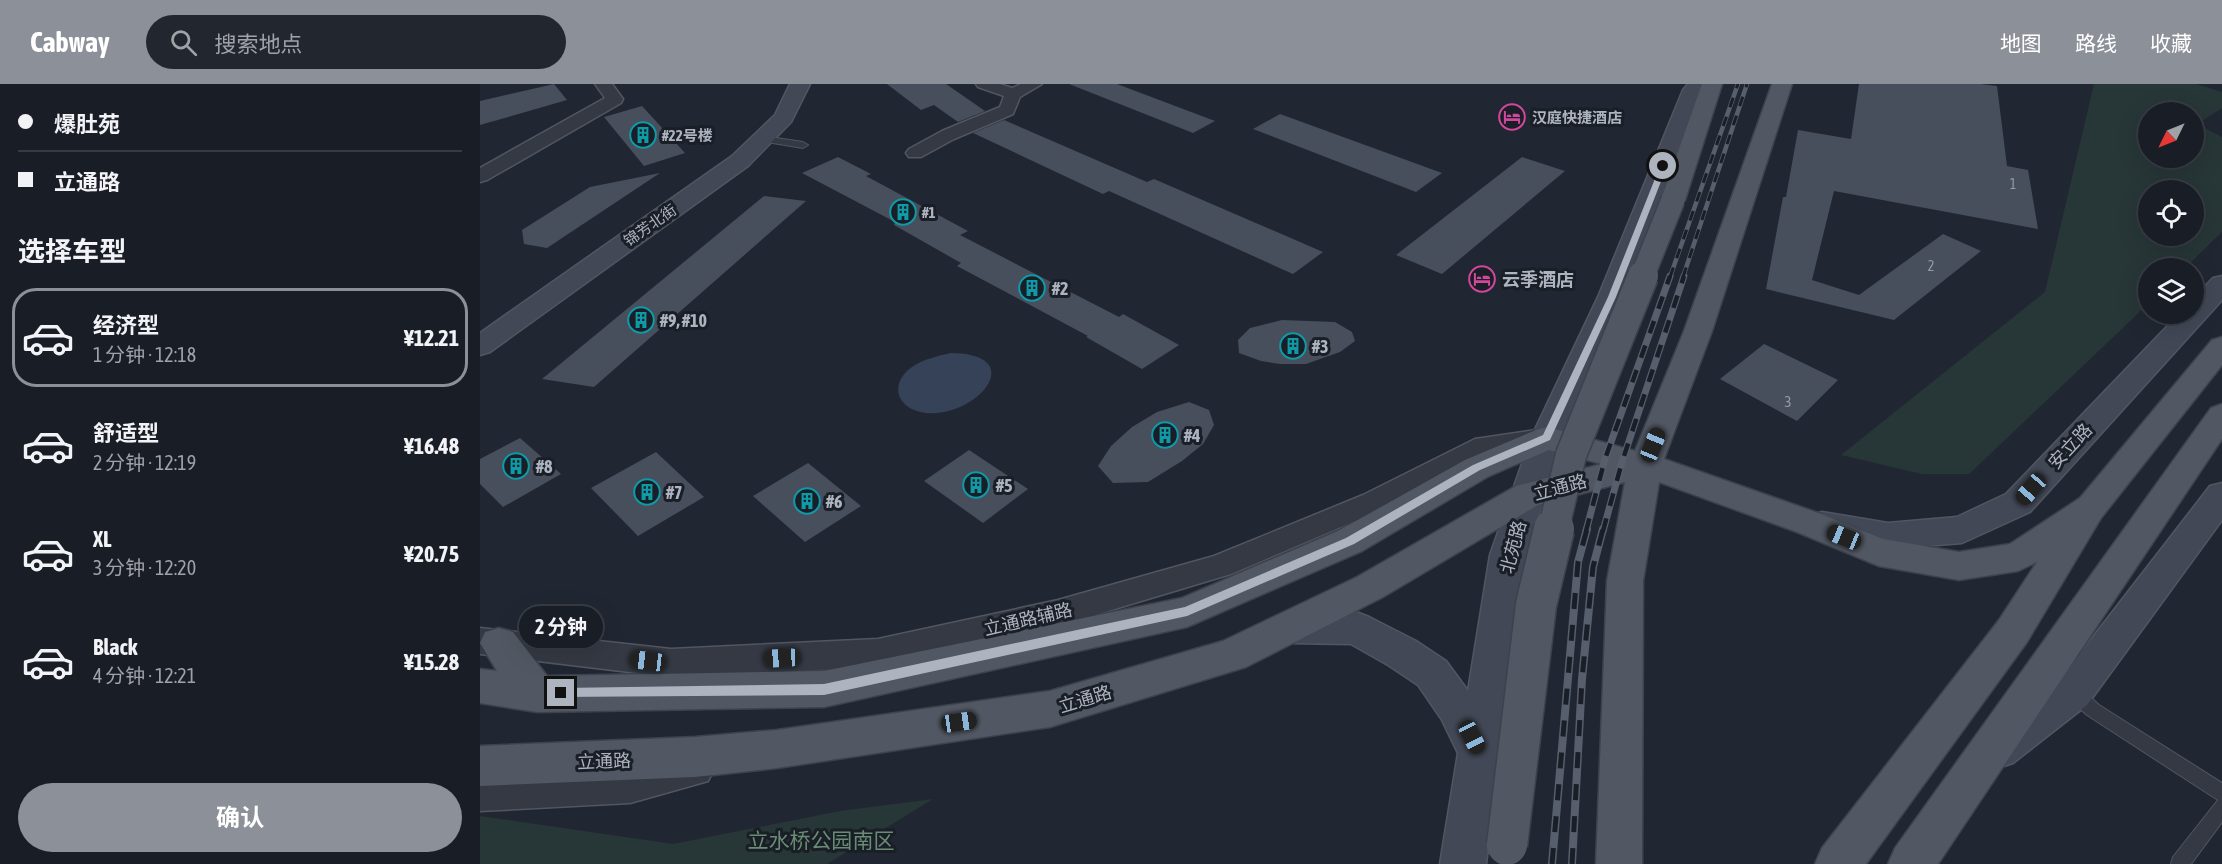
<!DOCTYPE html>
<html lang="zh">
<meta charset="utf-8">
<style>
:root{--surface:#191d26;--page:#22262e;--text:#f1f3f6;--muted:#9fa2a7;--line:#373b43;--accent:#8c9099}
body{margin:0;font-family:"Asap Condensed","Noto Sans SC",sans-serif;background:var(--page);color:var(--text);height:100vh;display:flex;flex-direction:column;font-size:22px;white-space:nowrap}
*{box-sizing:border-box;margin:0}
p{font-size:20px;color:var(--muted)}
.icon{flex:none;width:33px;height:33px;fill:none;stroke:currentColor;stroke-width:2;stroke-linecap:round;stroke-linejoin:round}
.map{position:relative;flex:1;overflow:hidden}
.drawer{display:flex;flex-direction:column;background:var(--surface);width:480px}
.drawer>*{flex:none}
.hud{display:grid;align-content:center;height:132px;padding:0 18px;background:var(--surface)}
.needle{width:39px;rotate:227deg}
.fabs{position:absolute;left:1658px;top:18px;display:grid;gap:12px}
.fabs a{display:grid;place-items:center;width:66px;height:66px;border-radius:50%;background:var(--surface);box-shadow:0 6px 24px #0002,0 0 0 2px var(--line);font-size:30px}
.end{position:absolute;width:27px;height:27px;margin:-14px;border:8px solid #aeb3c0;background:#111;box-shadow:0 0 0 3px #111}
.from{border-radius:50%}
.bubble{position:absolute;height:42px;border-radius:21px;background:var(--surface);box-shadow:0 6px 24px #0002,0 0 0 2px var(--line);font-size:20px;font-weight:700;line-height:42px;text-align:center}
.car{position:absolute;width:18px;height:36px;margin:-18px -9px;border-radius:8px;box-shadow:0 0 4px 2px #0007;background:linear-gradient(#222 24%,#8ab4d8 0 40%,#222 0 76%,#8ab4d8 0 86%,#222 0)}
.hud b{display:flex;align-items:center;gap:21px;height:57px;font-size:22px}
.hud b+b{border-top:2px solid var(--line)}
.hud i{width:15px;height:15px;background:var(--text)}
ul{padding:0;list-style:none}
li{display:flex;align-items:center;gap:18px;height:99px;margin:0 12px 9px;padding:0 6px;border:3px solid transparent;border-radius:24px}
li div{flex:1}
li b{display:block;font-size:22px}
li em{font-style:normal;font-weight:700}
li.active{border-color:var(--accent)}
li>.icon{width:54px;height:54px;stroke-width:1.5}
h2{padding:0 18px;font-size:27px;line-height:72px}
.primary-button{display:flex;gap:12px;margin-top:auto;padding:12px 18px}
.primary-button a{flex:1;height:69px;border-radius:36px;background:var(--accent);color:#fff;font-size:24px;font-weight:700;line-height:69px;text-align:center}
header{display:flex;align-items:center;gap:36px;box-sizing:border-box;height:84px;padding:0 30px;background:var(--accent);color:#fff}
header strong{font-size:28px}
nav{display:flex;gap:33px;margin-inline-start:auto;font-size:21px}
.search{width:420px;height:54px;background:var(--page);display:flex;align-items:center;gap:15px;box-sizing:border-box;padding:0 21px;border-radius:33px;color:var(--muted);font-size:22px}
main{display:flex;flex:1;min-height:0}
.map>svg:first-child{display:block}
.green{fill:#273637;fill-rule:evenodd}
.water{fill:#364258}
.building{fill:#474e5c}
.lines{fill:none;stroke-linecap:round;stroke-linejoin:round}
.lane-casing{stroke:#515661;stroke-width:2}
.street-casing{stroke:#515661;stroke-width:3}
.secondary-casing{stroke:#515661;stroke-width:3}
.primary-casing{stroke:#3d424d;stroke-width:3}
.lane{fill:#343943;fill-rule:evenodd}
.street{fill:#343943;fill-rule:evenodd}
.secondary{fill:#424856;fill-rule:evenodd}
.primary{fill:#525863;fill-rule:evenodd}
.rail-far2-casing{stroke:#585f6c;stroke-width:4.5}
.rail-far1-casing{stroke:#585f6c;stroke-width:7}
.rail-casing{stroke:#585f6c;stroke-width:8}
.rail-far2{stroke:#191e27;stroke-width:3;stroke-dasharray:10;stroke-linecap:butt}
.rail-far1{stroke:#191e27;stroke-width:4.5;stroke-dasharray:13;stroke-linecap:butt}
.rail{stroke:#191e27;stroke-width:5;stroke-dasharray:16;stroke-linecap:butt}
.primary-bridge-far2-casing{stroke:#3d424d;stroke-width:26;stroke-linecap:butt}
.primary-bridge-far1-casing{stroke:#3d424d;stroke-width:33;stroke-linecap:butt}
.primary-bridge-casing{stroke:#3d424d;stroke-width:43;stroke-linecap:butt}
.primary-bridge-far2{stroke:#525863;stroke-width:23}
.primary-bridge-far1{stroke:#525863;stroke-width:30}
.primary-bridge{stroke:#525863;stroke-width:40}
.route{fill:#aeb3c0}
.labels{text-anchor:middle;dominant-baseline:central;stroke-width:6;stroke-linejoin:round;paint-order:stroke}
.far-number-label{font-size:14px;fill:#949aa7}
.far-poi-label{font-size:15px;font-weight:bold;fill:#aeb3c0;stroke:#191e27;text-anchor:start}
.far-street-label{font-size:15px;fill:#aeb3c0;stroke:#191e27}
.number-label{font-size:15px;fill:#949aa7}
.poi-label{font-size:18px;font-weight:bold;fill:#aeb3c0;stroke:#191e27;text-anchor:start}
.street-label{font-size:18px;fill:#aeb3c0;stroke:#191e27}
.near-park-label{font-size:21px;fill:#698d74;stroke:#191e27}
</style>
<header>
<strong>Cabway</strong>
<div class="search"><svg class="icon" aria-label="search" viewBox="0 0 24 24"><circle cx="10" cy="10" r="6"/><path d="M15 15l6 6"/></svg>搜索地点</div>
<nav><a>地图</a><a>路线</a><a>收藏</a></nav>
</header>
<main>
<section class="drawer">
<div class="hud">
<b><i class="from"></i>爆肚苑</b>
<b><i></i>立通路</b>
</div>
<h2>选择车型</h2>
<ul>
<li class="active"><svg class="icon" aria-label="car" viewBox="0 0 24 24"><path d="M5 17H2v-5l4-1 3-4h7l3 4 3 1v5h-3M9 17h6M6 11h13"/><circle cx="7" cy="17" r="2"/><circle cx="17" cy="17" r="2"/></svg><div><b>经济型</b><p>1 分钟 · 12:18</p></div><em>¥12.21</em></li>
<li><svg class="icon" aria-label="car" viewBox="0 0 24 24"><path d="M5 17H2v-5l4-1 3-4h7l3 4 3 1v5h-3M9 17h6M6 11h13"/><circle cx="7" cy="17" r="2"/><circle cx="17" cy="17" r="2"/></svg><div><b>舒适型</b><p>2 分钟 · 12:19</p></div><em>¥16.48</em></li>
<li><svg class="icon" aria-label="car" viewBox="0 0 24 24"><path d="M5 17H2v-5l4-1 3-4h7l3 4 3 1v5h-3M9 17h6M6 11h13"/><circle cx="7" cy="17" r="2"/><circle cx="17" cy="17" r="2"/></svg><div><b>XL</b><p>3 分钟 · 12:20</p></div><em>¥20.75</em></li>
<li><svg class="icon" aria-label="car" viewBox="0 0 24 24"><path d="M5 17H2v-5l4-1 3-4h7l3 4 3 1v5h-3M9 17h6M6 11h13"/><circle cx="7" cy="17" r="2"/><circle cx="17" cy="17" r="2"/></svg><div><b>Black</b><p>4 分钟 · 12:21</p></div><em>¥15.28</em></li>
</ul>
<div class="primary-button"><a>确认</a></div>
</section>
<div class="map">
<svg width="1742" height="780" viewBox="0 0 1742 780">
<rect width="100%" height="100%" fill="#212732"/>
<g class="green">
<path d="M1614,0H1716L1742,8V24L1717,40L1742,53V148L1705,184H1668V220L1489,390H1442L1361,371L1565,208ZM1668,28H1713V74H1668ZM1668,106H1713V152H1668Z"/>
<path d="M453,715L347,780H0V732L193,760L360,727Z"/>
</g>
<path class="water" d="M471,269C549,270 499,333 446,329C417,326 408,300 432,283C444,275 457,272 471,269Z"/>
<g class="building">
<path d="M74,0L87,16L0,41V17Z"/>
<path d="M407,0H466L505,27L478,38L454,21L441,26Z"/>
<path d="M589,0H637L735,37L713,49Z"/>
<path d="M1379,0H1501L1517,2L1527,82L1548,86L1558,145L1354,107L1332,196L1379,211L1463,150L1501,167L1414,236L1286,205L1303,113H1306L1318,46L1371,55Z"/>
<path d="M162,22L205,69L164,82L124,33Z"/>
<path d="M800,30L962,89L936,108L773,45Z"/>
<path d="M524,36L667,98L674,95L843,168L813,190L629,107L623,110L493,49Z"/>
<path d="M358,73L391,90L386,92L488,147L480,151L639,233L643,230L699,261L662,285L606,253L608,252L477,182L481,179L414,141L415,138L322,89Z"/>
<path d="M1042,73L1085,87L962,190L916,171Z"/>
<path d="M180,89L67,164L44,160L42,146L110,103Z"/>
<path d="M284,112L326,117L114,303L62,295Z"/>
<path d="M802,236L855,238L872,248L875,257L860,268L826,280H800L781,277L759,269L758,256L770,244Z"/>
<path d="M1284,260L1358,296L1317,337L1240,295Z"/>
<path d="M709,318L729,326L734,341L723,360L702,377L668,398L633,399L618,382L631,362L652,343L677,328Z"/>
<path d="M40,354L81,390L23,423L0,400V375Z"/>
<path d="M489,366L548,405L503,439L444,397Z"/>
<path d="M176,368L224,413L158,452L111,404Z"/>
<path d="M328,379L381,422L325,458L273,412Z"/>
</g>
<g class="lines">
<g class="lane-casing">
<g id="lane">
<path d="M283,52L323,58L328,61L323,64L280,57V53Z"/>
<path d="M1595,603L1601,605L1619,621L1742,699V738L1711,780H1691L1693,773L1738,716L1607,631L1589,615L1587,610L1589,605Z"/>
</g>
</g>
<g class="street-casing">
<g id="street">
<path d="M115,0H132L143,15L141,19L7,96L0,98V84L125,14Z"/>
<path d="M496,0H520L532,4L541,0H562L540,13L533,30L474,55L441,73H429L426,69L429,65L462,47L520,23L524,12L498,3Z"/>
<path d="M1063,345L1072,348L1076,354L1072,360L1009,370L903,425L751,490L578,542L398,583L191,593L0,570V544L191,565L398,555L578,516L734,472L883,411L995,355Z"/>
<path d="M216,669L228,673L234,685L228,697L150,719L0,727V693L150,685Z"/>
</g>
</g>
<g class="secondary-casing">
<g id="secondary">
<path d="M310,0H330L311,38L268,82L10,268L0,271V249L252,72L295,31Z"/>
<path d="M1208,0H1231L1222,9L1146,213L1083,354L1046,471L1006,780H960L978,669L962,636L938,601L908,581L871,560L809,559L796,554L790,543L796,532L809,527L876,528L889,533L936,557L966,577L988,607L1010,471L1051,354L1118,213L1203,6Z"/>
<path d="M1742,192V216L1550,428L1482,459L1408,465L1330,450L1325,441L1330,432L1342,428L1408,439L1477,433L1526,410L1699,230H1713V215L1733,194Z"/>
<path d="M1742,399V436L1607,621L1533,679L1518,684L1503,679L1497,665L1503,651L1579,597L1730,402Z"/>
</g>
</g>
<g class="primary-casing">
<g id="primary">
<path d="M1222,0H1242L1205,116L1201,121L1193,123L1185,121L1181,116Z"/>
<path d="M1292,0H1312L1232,247L1184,375L1341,430L1403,455L1479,468L1530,460L1600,414L1732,256L1742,253V281L1621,434L1547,558L1386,780H1335L1342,764L1519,536L1557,478L1538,487L1479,496L1399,482L1317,448L1179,398L1163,497L1162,780H1116L1127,497L1145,398L1058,421L903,513L766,583L570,643L297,684L215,693L0,702V662L215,653L297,646L570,607L743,557L877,493L1036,402L1122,380L1069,366L1009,392L882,467L707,543L344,623L57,628L0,619V585L17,587L0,559L5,548L19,544L33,548L67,592L344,587L702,514L858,447L985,376L1056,346L1067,343L1155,367L1204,247Z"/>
<path d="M1742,320V355L1458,780H1408L1415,764L1731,324Z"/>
</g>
</g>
<use href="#lane" class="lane"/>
<use href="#street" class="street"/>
<use href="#secondary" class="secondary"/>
<use href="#primary" class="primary"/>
<g class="rail-far2-casing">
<g id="rail-far2">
<path d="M1190,193L1258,0"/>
<path d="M1203,193L1267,0"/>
</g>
</g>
<g class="rail-far1-casing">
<g id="rail-far1">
<path d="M1106,447L1125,375L1190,192"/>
<path d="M1123,447L1142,378L1204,192"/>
</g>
</g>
<g class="rail-casing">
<g id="rail">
<path d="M1072,780L1098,478L1107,445"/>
<path d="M1092,780L1102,595L1113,483L1123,445"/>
</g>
</g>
<use href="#rail-far2" class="rail-far2"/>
<use href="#rail-far1" class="rail-far1"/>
<use href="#rail" class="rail"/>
<g class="primary-bridge-far2-casing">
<path id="primary-bridge-far2" d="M1162,193L1193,116"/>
</g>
<g class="primary-bridge-far1-casing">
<path id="primary-bridge-far1" d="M1073,447L1091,371L1163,192"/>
</g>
<g class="primary-bridge-casing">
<path id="primary-bridge" d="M1027,761L1056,521L1074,445"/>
</g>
<use href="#primary-bridge-far2" class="primary-bridge-far2"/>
<use href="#primary-bridge-far1" class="primary-bridge-far1"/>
<use href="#primary-bridge" class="primary-bridge"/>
</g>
<path class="route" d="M1183,80L1187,82L1136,213L1070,356L1000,386L874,460L707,532L344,611L76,613L75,609L81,604L344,600L705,523L866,454L993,381L1063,351L1128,213L1180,82Z"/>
<defs>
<g id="hotel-ring" transform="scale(1.35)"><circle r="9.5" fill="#191e27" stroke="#d1479c" stroke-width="1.5"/><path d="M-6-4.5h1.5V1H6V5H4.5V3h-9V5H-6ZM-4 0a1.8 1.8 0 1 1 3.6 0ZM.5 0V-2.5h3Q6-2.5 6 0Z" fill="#d1479c"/></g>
<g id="building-ring" transform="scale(1.35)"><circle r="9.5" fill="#191e27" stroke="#0f9aa8" stroke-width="1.5"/><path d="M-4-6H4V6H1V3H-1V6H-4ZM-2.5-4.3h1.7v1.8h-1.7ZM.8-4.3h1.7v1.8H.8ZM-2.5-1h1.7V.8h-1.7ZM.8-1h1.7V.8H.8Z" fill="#0f9aa8"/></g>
</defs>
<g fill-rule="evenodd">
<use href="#hotel-ring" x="1032" y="33"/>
<use href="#building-ring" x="163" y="51"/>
<use href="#building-ring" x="423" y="128"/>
<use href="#hotel-ring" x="1002" y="195"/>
<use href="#building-ring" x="552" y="204"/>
<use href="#building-ring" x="161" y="236"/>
<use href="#building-ring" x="813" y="262"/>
<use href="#building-ring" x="685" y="351"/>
<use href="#building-ring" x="36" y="382"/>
<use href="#building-ring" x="496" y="401"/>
<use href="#building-ring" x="167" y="408"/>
<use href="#building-ring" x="327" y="417"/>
</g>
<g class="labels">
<g class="far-number-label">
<text x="1533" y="100">1</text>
<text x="1451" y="182">2</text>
</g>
<g class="far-poi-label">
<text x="1052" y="33">汉庭快捷酒店</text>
<text x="182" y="51">#22号楼</text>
<text x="442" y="128">#1</text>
</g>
<g class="far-street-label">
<text transform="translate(170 141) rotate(-35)">锦芳北街</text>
</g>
<g class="number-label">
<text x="1308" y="317">3</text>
</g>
<g class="poi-label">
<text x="1022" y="195">云季酒店</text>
<text x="572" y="204">#2</text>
<text x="180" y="236">#9, #10</text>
<text x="832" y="262">#3</text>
<text x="704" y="351">#4</text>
<text x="56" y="382">#8</text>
<text x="516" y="401">#5</text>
<text x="186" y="408">#7</text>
<text x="346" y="417">#6</text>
</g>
<g class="street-label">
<text transform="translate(1590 362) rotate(-47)">安立路</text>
<text transform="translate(1080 403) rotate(-15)">立通路</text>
<text transform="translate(1033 463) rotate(-75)">北苑路</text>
<text transform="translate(548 535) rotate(-13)">立通路辅路</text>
<text transform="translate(605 615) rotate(-17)">立通路</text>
<text transform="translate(124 677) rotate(-2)">立通路</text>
</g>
<g class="near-park-label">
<text x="341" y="756">立水桥公园南区</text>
</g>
</g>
</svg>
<div class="fabs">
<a><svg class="needle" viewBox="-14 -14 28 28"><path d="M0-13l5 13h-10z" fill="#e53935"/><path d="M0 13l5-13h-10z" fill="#9fa2a7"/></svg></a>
<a><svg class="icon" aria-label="locate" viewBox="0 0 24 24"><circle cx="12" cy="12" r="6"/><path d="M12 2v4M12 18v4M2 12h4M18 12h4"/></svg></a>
<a><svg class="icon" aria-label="layers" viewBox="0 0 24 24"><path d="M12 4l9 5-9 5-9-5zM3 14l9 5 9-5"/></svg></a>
</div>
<i class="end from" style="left:1183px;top:82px"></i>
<i class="end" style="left:81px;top:609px"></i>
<div class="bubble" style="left:39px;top:522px;width:84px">2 分钟</div>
<i class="car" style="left:1173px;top:361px;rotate:22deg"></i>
<i class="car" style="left:1551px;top:405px;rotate:221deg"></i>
<i class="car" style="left:1364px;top:453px;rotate:292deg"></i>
<i class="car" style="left:302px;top:574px;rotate:267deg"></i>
<i class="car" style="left:168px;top:577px;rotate:277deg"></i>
<i class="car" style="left:479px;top:638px;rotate:82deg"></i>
<i class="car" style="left:992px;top:653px;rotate:153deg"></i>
</div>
</main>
